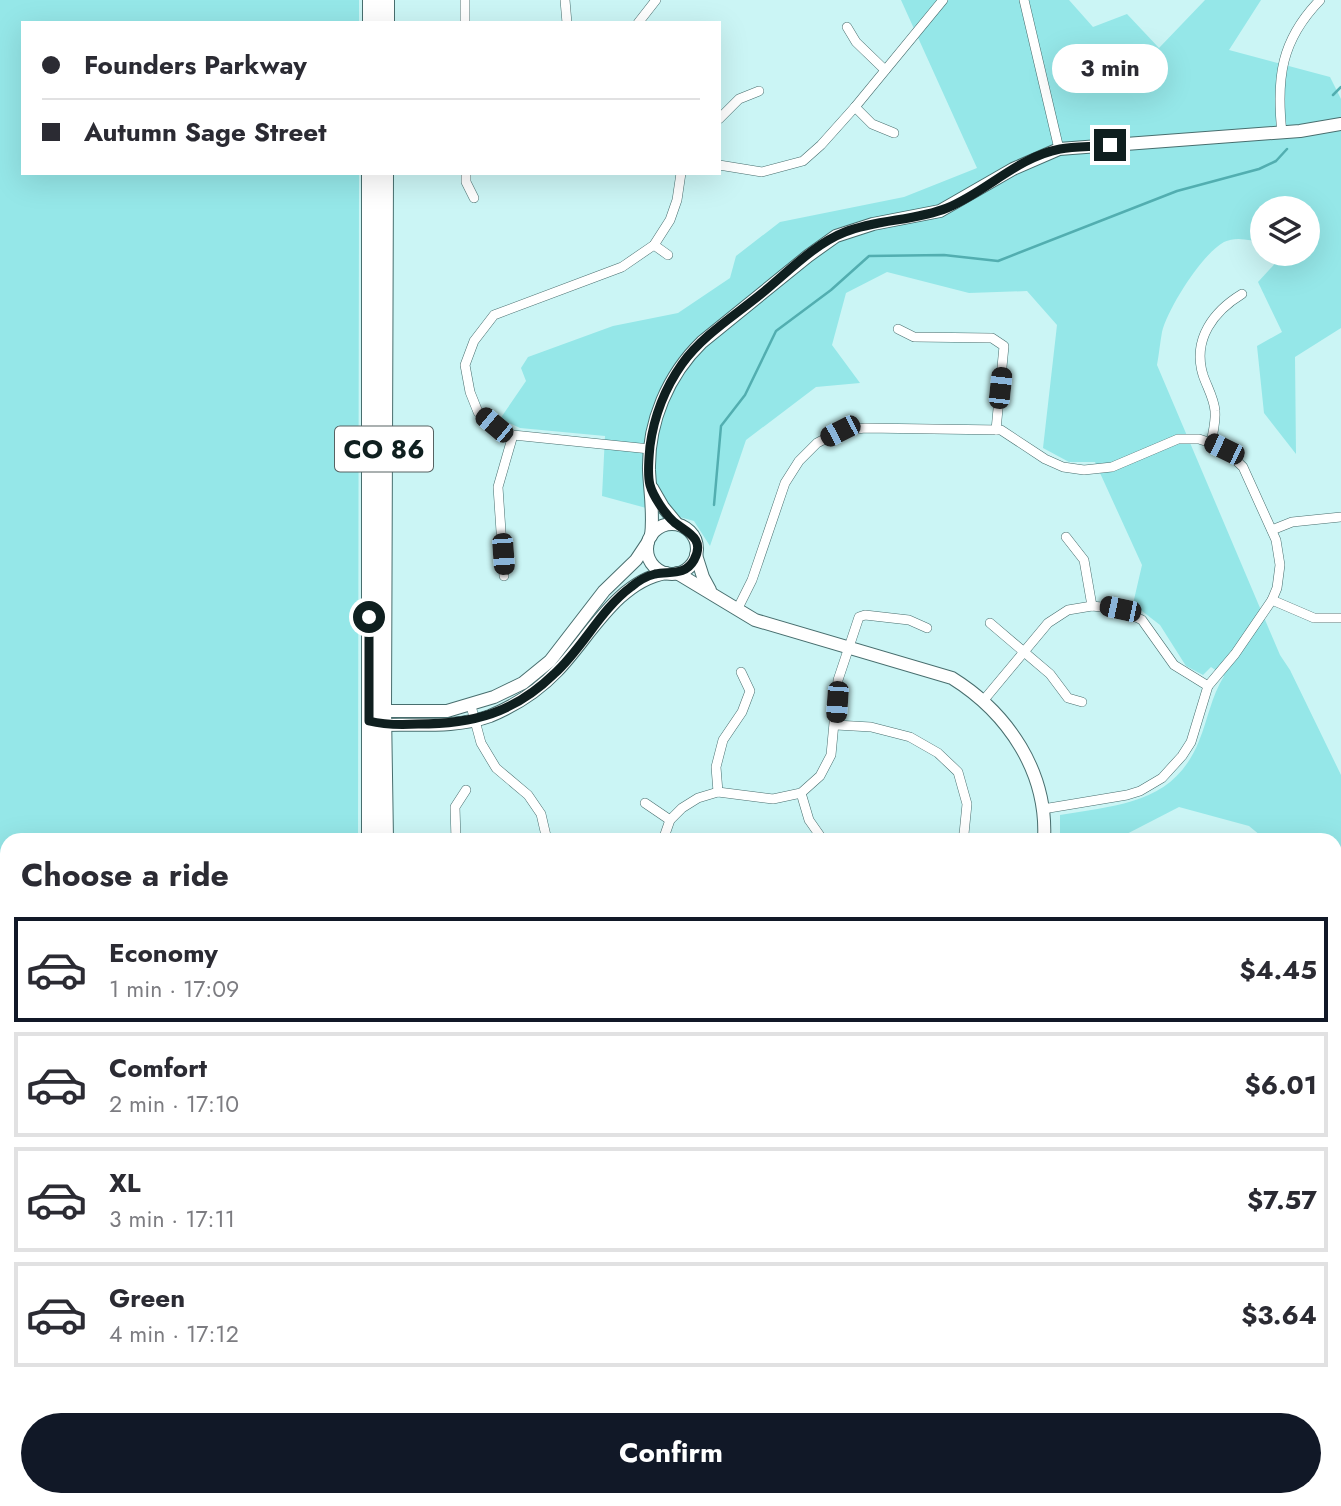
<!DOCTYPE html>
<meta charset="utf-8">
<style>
:root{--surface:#fff;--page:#f7f7f7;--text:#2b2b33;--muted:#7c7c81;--line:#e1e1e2;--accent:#111827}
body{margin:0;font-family:Jost,sans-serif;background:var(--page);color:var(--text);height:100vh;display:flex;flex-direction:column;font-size:26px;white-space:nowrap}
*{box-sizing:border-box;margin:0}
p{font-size:23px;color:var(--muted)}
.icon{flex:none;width:38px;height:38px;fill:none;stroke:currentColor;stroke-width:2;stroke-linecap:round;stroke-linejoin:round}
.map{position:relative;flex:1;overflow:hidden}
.drawer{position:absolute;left:0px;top:833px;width:1342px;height:674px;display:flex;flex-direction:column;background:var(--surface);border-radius:21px 21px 0 0;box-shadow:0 7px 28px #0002}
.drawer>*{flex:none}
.guide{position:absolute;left:21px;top:21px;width:700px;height:154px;border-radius:0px;box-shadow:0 7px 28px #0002;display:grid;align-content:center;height:154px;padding:0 21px;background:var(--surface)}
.buttons{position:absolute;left:1250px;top:196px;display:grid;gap:14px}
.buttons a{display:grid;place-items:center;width:70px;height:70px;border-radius:50%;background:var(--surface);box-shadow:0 7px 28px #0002;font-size:35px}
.end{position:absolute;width:32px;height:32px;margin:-16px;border:9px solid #0f1f1f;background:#fff;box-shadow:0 0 0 4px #fff}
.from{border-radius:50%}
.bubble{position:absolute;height:49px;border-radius:24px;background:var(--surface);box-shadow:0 7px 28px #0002;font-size:23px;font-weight:700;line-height:49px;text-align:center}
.car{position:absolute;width:21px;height:42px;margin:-21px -10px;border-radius:9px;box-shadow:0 0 5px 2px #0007;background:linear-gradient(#222 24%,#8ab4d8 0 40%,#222 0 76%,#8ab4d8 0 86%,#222 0)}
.guide b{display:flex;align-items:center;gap:24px;height:66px;font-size:26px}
.guide b+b{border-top:2px solid var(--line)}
.guide i{width:18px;height:18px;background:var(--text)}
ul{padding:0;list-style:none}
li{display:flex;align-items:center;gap:21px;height:105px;margin:0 14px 10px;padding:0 7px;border:4px solid var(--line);border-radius:0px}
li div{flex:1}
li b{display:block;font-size:26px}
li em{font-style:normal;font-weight:700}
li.selected{border-color:var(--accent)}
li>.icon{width:63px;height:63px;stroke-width:1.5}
h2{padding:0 21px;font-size:32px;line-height:84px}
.action{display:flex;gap:14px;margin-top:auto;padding:14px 21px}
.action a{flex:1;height:80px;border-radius:42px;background:var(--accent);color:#fff;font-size:28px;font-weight:700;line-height:80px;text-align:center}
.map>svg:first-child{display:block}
.green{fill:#95e7e8}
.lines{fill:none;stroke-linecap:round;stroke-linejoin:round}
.stream{stroke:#52aeb0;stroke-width:2.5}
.street-casing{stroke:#486e6e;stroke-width:10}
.secondary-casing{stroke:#486e6e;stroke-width:14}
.highway-casing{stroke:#486e6e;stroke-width:18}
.street{stroke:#fff;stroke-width:9}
.secondary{stroke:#fff;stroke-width:12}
.highway{stroke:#fff;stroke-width:16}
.route{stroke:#0f1f1f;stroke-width:9}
.labels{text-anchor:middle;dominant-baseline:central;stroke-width:7;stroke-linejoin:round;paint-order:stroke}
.shield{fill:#fff;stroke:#576262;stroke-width:2}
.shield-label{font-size:26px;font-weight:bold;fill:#0f1f1f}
</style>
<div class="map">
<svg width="1341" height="1506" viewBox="0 0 1341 1506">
<rect width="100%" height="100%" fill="#cbf5f5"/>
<g class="green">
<path d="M0,0H359V23H23V173H359L358,840H7V1113H0Z"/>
<path d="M901,0H1069L1093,27L1127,14L1159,48L1205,0H1261L1229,50L1330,77L1341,99V328L1295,357L1296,454L1264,413L1257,346L1282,332L1258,282L1282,256L1279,254H1307V208H1262V243C1250,240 1236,236 1224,242C1202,254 1168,308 1162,332C1160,343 1159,354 1157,365L1280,655L1290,670L1341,775V1049H1335V840H1266L1249,826L1179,807L1115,840H1060V815C1118,805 1174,804 1199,741C1208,719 1211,697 1224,676L1211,667L1203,675L1186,666L1160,625L1133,604L1142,565L1095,462H1069L1043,448L1057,325L1027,291L969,293L887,272L846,293L832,345L860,383L816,387L746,440L710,546L694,521L602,496L605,436L520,428L500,419L526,381L521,368L528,357L613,326L678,313L730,278L736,256L780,222L904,197L977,168Z"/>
</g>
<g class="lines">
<g class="stream">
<path d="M1333,95L1341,87"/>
<path d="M714,505L721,426L745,395L776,331L831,290L869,256L944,255L998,261L1177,191L1259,169L1276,161L1287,149"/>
<path d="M1335,1004L1341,998"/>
</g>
<g class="street-casing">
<g id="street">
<path d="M465,0V23"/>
<path d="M565,0L567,23"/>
<path d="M1024,0L1059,149"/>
<path d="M638,23L656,0"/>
<path d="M847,27L856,42L885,70"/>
<path d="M855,107L872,124L894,133"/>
<path d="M719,119L739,99L759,91"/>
<path d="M1282,133C1276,78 1281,40 1320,0"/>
<path d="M719,165L762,172L803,161L821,145L855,107L943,0"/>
<path d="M466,173V182L474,198"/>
<path d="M654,245L668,255"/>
<path d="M898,329L914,337L992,338L1004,346L996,430"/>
<path d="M1211,443C1213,432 1216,421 1215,411C1214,398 1207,387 1203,375C1192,339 1214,311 1242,294"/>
<path d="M650,449L513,435L494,426L478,412L470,392L465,365L474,341L494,315L622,267L654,245L670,220L677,200L681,173"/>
<path d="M1272,530L1292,522L1341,517"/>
<path d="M1066,537L1084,560L1092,606"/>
<path d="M504,576L498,487L513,435"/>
<path d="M1272,600L1314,618H1341"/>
<path d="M737,610L752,580L785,483L799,461L817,443L840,431L865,428L1001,430L1045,459L1063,467L1084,470L1112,467L1178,439H1199L1211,443L1224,449L1243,467L1276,540L1280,565L1277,588L1272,600L1235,654L1208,686L1191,742L1182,756L1162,778L1140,791L1127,795L1043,809"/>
<path d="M990,623L1050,674L1068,698L1082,702"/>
<path d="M983,701L1048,623L1068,610L1092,606L1120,609L1142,620L1174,665L1208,686"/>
<path d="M471,706L481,743L496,768L528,795L541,814L547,840"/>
<path d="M836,725L871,727L910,737L938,753L958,772L967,804L964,834L960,840"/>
<path d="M718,792L716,767L723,740L742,712L750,691L741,672"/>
<path d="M801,793L809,820L823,840"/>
<path d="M645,803L670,820"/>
<path d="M456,840L455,807L466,790"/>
<path d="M663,840L670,820L682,808L698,798L718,792L773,799L801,793L820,776L831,755L838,680L859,617L865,615L909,620L927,628"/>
<path d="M1335,1089L1341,1091"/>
<path d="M1335,1169L1341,1168"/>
<path d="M0,1393L7,1398"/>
<path d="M433,1500L434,1506"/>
<path d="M767,1500L769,1506"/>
<path d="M787,1500L794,1506"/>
<path d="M1033,1500L1035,1506"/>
<path d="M1122,1500L1126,1506"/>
<path d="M142,1506L143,1500"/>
<path d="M664,1506L665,1500"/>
<path d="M946,1506L959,1500"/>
<path d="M1178,1506L1201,1501L1232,1500"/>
</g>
</g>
<g class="secondary-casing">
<g id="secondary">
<path d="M652,488L663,507L677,524"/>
<circle cx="672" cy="549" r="25"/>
<path d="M651,536C654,514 650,492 649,470C648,422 668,375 702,342L808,256L836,236L873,224L940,211L1013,169L1059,149L1300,131L1341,124"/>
<path d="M696,555L703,577L710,590"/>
<path d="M677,573L755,620L952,678C1008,713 1048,772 1044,840"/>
<path d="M377,715L383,711H447L494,697L523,683L550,661L604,591L636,560L648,542"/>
<path d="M376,723L383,725C418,724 457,728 490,716C514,706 539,690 557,671C589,638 617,581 666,573"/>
<path d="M1335,1312L1341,1316"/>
<path d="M804,1506L809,1500"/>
<path d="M820,1506L825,1500"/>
</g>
</g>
<g class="highway-casing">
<g id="highway">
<path d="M371,23V0"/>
<path d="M386,23V0"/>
<path d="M385,173L383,711L385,840"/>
<path d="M370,840V173"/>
<path d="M523,1500L526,1506"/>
<path d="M539,1500L542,1506"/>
</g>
</g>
<use href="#street" class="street"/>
<use href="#secondary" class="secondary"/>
<use href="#highway" class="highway"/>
</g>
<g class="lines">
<path class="route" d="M369,617V721C385,725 401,725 418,724C473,724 514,713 554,674C583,648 600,610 631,587C638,581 647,576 655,574C670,571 685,576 694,560C706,538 686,532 674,522C665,514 653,496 650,485C647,474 649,457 650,446C654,417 665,388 682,364C702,336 734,316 761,294C787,273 814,244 845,232C878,219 915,221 947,208C986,192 1018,157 1060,149C1076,146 1094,147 1110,145"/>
</g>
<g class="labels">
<rect class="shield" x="335" y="426.5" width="98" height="45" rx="5"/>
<g class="shield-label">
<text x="384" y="449">CO 86</text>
</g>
</g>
</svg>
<div class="buttons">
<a><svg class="icon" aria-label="layers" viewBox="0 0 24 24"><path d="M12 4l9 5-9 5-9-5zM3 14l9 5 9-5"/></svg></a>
</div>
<i class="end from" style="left:369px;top:617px"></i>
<i class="end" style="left:1110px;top:145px"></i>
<div class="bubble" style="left:1052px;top:44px;width:116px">3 min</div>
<i class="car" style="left:1000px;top:388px;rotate:6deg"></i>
<i class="car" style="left:494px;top:425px;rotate:310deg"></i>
<i class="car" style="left:840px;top:431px;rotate:243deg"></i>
<i class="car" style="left:1224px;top:449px;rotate:296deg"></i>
<i class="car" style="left:503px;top:554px;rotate:176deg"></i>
<i class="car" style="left:1120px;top:609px;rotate:282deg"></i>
<i class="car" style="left:837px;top:702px;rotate:184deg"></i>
<div class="guide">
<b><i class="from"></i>Founders Parkway</b>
<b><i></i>Autumn Sage Street</b>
</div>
<section class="drawer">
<h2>Choose a ride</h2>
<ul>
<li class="selected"><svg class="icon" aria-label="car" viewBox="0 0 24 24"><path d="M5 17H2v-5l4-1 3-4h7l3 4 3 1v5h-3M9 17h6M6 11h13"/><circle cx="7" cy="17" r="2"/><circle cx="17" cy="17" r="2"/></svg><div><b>Economy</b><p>1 min · 17:09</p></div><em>$4.45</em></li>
<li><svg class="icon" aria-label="car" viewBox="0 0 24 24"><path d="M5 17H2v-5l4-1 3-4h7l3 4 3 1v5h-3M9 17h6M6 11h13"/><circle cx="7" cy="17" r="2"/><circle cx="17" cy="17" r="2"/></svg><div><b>Comfort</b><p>2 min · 17:10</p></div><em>$6.01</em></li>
<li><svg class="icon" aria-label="car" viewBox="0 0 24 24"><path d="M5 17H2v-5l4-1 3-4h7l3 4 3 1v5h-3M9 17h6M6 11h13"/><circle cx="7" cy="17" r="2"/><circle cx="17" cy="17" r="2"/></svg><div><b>XL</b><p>3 min · 17:11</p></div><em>$7.57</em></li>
<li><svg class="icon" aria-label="car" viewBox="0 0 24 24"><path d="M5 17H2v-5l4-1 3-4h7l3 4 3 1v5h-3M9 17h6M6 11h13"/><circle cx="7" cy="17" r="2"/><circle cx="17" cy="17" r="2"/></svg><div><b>Green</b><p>4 min · 17:12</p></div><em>$3.64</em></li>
</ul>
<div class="action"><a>Confirm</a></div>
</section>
</div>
